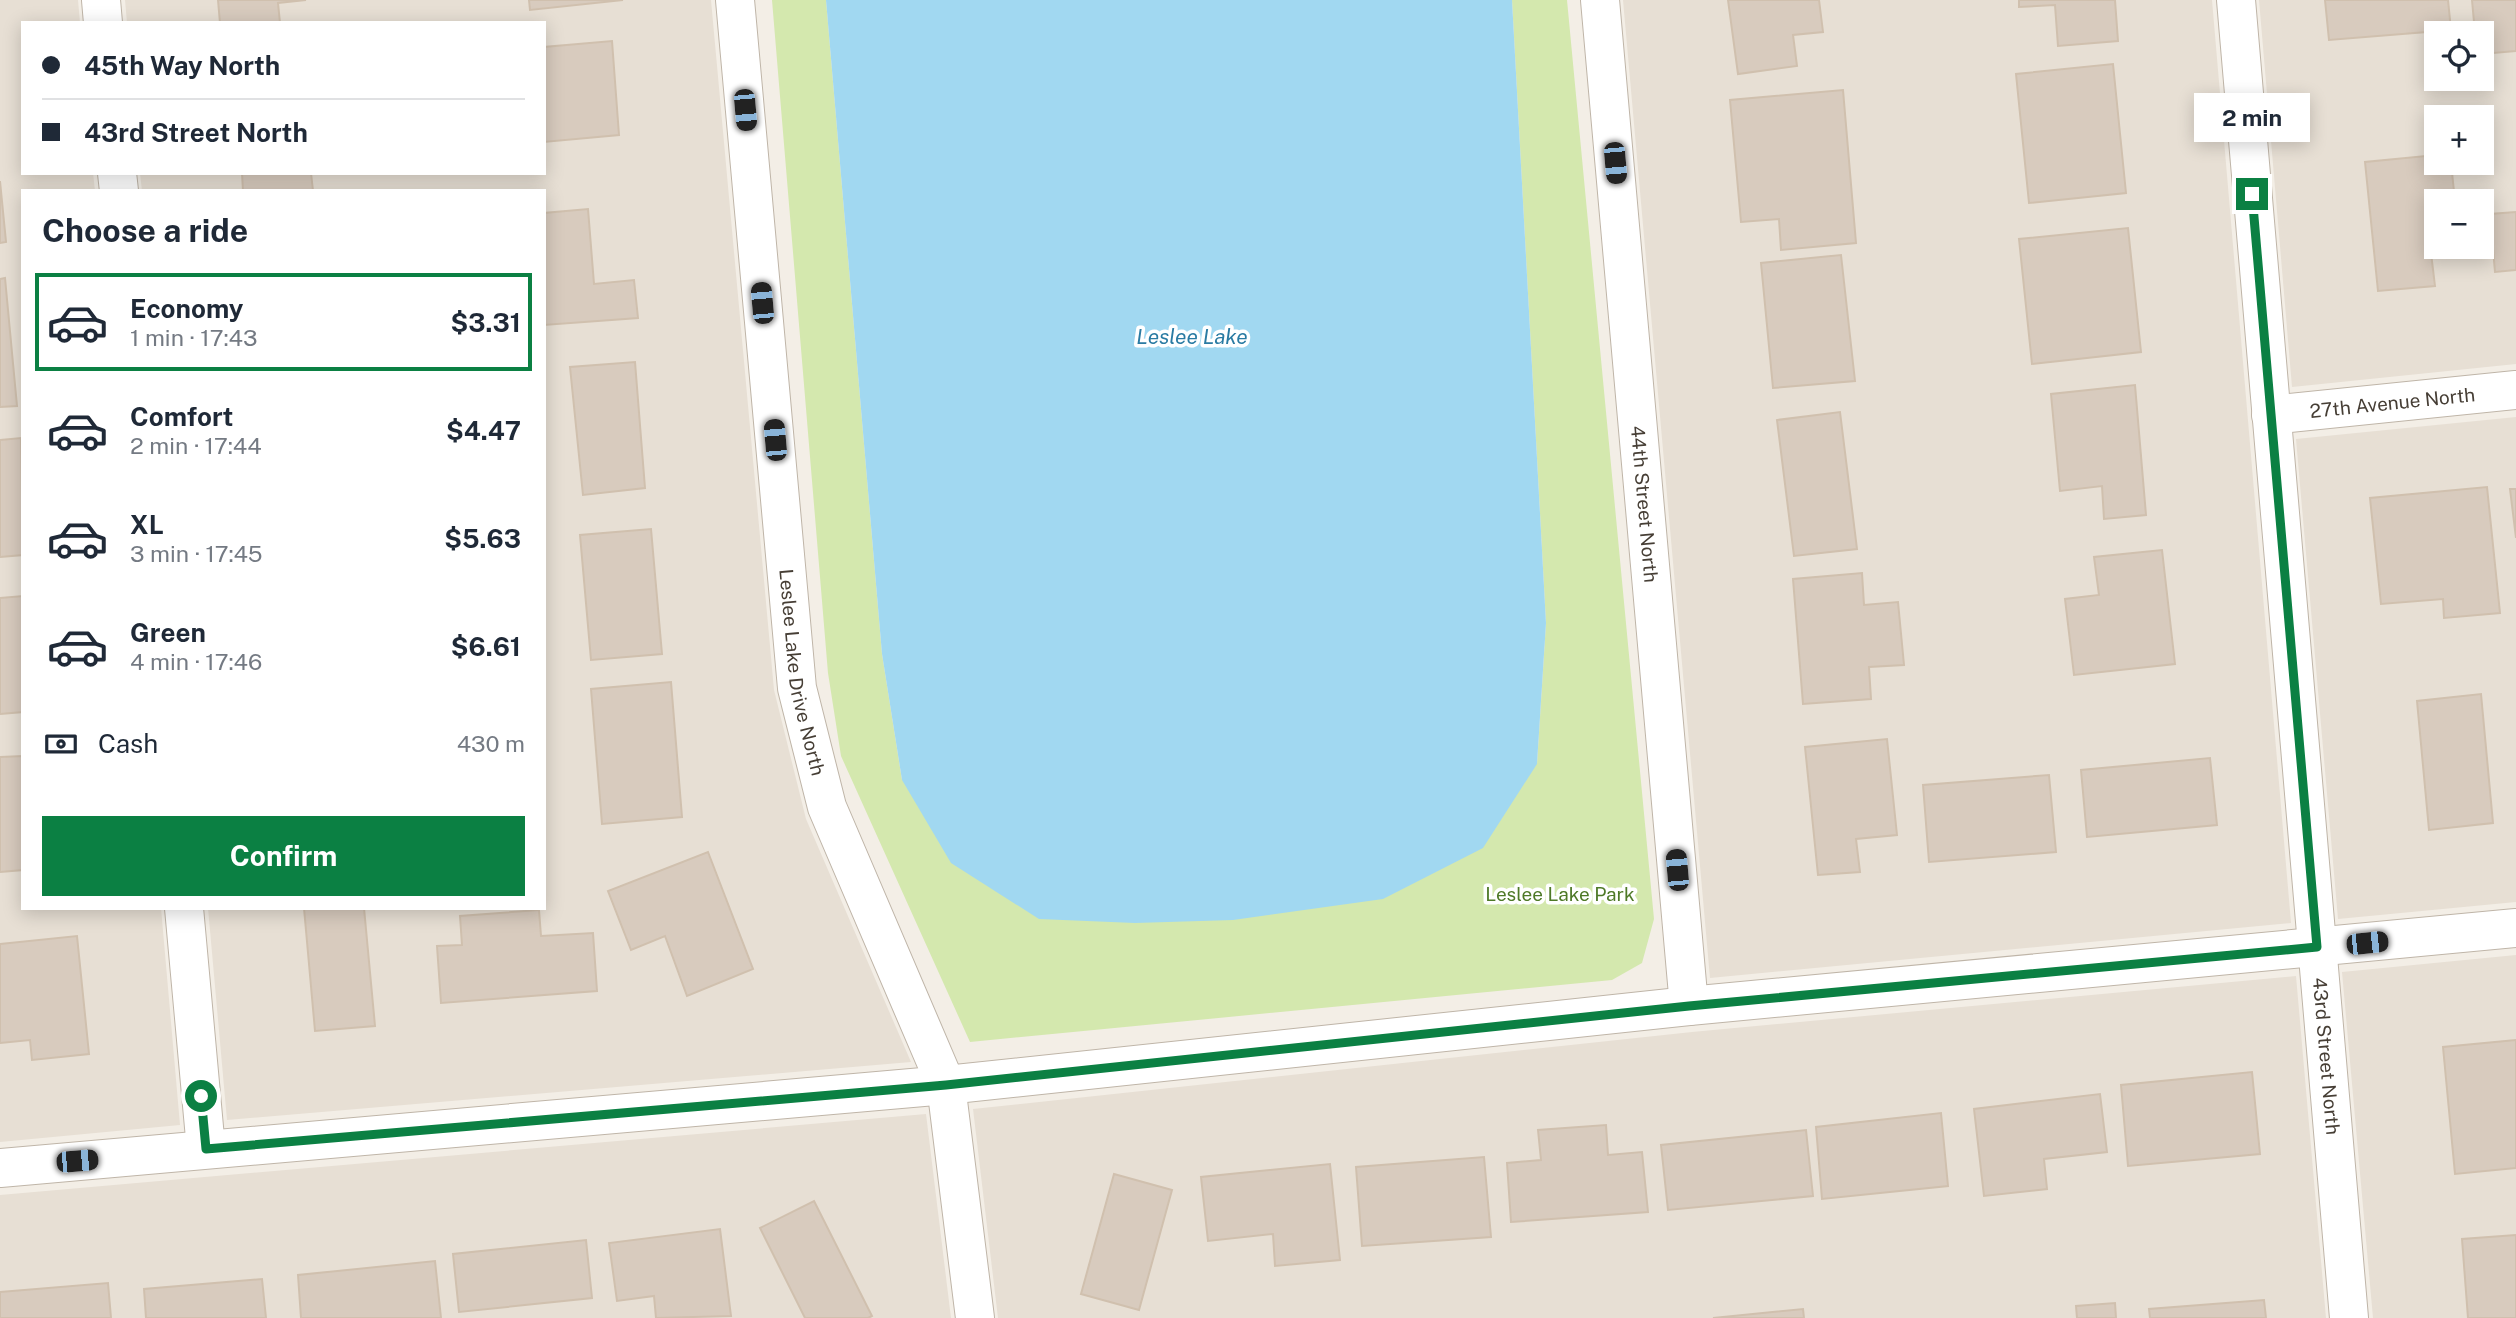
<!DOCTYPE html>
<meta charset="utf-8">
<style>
:root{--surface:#fff;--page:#f6f6f7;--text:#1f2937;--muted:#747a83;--line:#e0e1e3;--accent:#0b8043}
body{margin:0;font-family:"Public Sans",sans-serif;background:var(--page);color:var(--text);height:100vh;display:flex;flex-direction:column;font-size:26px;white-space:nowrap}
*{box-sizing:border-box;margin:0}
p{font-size:23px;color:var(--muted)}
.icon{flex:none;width:38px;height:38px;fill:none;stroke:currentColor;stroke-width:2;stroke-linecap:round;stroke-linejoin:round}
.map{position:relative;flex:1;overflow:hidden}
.sheet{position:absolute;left:21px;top:189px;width:525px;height:721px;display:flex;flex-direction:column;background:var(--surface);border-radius:0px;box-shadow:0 4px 18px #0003}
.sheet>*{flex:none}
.banner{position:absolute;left:21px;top:21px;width:525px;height:154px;border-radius:0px;box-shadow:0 4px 18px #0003;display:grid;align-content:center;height:154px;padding:0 21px;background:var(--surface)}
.fabs{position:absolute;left:2424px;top:21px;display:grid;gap:14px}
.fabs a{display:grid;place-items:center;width:70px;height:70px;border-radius:0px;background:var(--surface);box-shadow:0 4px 18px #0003;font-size:35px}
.end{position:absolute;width:32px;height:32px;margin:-16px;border:9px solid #0b8043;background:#fff;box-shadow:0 0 0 4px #fff}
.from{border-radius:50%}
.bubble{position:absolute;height:49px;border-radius:0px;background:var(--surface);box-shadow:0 4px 18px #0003;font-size:23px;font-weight:700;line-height:49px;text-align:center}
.car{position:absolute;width:21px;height:42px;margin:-21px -10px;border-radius:9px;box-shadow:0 0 5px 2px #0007;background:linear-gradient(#222 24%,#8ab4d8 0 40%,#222 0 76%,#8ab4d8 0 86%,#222 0)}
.banner b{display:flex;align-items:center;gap:24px;height:66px;font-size:26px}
.banner b+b{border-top:2px solid var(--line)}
.banner i{width:18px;height:18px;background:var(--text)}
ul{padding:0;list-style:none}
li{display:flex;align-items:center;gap:21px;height:98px;margin:0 14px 10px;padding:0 7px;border:4px solid transparent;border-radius:0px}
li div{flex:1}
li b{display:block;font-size:26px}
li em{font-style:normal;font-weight:700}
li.on{border-color:var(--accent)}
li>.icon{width:63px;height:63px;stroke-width:1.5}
h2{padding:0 21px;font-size:32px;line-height:84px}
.pay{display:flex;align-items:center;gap:18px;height:77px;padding:0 21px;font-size:26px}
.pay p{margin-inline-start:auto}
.primary-button{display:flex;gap:14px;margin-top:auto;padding:14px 21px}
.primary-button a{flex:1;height:80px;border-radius:0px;background:var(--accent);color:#fff;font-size:28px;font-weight:700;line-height:80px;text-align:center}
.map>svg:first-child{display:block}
.residential{fill:#e7dfd4;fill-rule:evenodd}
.green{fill:#d4e8ae}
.water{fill:#a1d8f1}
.building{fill:#d8cbbe;stroke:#d0c0ae;stroke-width:2}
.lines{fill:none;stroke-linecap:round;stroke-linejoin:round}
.street-casing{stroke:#bfb5a8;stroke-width:40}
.street{stroke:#fff;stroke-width:38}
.route{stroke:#0b8043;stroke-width:9}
.labels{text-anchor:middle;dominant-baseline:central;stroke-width:7;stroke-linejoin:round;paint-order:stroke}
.street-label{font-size:19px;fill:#463e35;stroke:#fff}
.park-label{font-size:19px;fill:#4e7927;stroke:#fff}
.water-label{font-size:21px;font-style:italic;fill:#2a7ba3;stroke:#fff}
</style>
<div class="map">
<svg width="2516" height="1318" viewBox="0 0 2516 1318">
<rect width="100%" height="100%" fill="#f3eee6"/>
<g class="residential">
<path d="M0,0H78L80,23H23V173H93L95,191H23V908H161L180,1125L0,1142Z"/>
<path d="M125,0H711L774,690L806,819L911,1062L227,1120L208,908H544V191H142L140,173H544V23H127Z"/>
<path d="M1623,0H2212L2291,923L1710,978Z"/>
<path d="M2259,0H2516V364L2292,387ZM2436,33H2482V79H2436ZM2436,117H2482V163H2436ZM2436,201H2482V247H2436Z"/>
<path d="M2516,417V902L2338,919L2296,439Z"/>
<path d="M2516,955V1318H2373L2342,972Z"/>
<path d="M2296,976L2326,1318H998L973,1109L1692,1032Z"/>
<path d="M926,1114L951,1318H0V1195Z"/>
</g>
<path class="green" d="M772,0H826L882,654L902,780L1537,764L1546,623L1512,0H1567L1654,919L1642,963L1612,980L970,1042L841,756L828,673Z"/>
<path class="water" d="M826,0H1512L1546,623L1537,764L1483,848L1383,899L1233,920L1135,923L1039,919L951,863L902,780L882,654Z"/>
<g class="building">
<path d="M218,0H306L278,3L280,23H220Z"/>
<path d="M529,0H623L530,10Z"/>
<path d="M1728,0H1819L1823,32L1793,35L1797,66L1738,74Z"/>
<path d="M2019,0H2115L2118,41L2058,46L2055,5L2019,7Z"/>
<path d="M2325,0H2448L2451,30L2329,40Z"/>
<path d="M2472,0H2516V51L2482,54V33H2475Z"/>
<path d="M612,41L619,135L544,142V47Z"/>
<path d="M2113,64L2126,193L2029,203L2016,74Z"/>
<path d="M1843,90L1856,243L1781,250L1779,219L1741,222L1730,100Z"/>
<path d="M2436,155V163H2451L2455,201H2436V247H2459V250L2431,253L2435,286L2378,291L2365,162Z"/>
<path d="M242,173H311L313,191H243Z"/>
<path d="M0,181L6,242L0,243Z"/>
<path d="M588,209L594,284L634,280L638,318L544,325V213Z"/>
<path d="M2516,212V270L2495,272L2490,214Z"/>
<path d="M2128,228L2141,352L2032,364L2019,239Z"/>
<path d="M1841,255L1855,381L1773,388L1761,263Z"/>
<path d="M5,278L17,406L0,407V279Z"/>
<path d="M635,362L645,488L583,495L570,367Z"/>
<path d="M2135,385L2146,515L2104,519L2102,486L2060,491L2051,394Z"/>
<path d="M1840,412L1857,549L1794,556L1777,420Z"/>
<path d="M21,438L23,555L0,557V440Z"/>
<path d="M2487,487L2500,613L2444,618L2443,599L2381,604L2370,498Z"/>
<path d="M2510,489H2516V538Z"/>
<path d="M651,529L662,654L591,660L580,535Z"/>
<path d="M2162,550L2175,664L2074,675L2065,599L2099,595L2094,557Z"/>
<path d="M1862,573L1864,605L1898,602L1904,665L1869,667L1871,699L1803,704L1793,579Z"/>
<path d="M23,596V712L0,714V598Z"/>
<path d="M671,682L682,817L602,824L591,689Z"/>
<path d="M2481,694L2493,823L2429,830L2417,701Z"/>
<path d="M1887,739L1897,835L1856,839L1860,872L1818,875L1805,747Z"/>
<path d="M23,756V870L0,872V757Z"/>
<path d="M2210,758L2217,825L2087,837L2081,770Z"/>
<path d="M2049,775L2056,852L1929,862L1923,785Z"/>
<path d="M708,852L753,969L687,996L665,936L631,950L608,891Z"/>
<path d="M304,908H364L375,1026L315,1031Z"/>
<path d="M539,910L541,936L593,933L597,991L441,1003L437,946L462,945L460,916Z"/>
<path d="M77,936L89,1054L32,1060L30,1040L0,1043V944Z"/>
<path d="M2516,1040V1168L2455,1174L2443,1047Z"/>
<path d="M2252,1072L2260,1154L2128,1166L2121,1085Z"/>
<path d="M2100,1094L2107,1152L2044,1159L2047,1189L1984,1196L1974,1109Z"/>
<path d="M1941,1113L1948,1186L1822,1199L1816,1127Z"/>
<path d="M1606,1125L1608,1155L1642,1152L1648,1212L1511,1222L1507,1163L1541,1160L1538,1130Z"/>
<path d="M1806,1130L1813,1196L1668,1210L1661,1145Z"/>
<path d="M1484,1157L1491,1237L1362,1246L1356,1167Z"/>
<path d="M1330,1164L1340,1260L1275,1266L1273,1234L1208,1241L1201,1177Z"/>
<path d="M1114,1174L1172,1190L1139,1310L1081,1294Z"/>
<path d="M814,1201L872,1316L868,1318H805L760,1228Z"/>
<path d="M720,1229L731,1316L656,1318L654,1296L617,1301L609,1243Z"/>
<path d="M2516,1235V1318H2468L2462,1239Z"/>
<path d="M586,1240L592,1298L459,1312L453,1254Z"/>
<path d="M435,1261L441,1318H301L298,1275Z"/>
<path d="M262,1279L266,1318H146L144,1289Z"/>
<path d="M108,1283L111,1318H0V1292Z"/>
<path d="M2264,1300L2266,1318H2150L2149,1309Z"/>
<path d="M2115,1303L2116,1318H2077L2076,1306Z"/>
<path d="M1803,1309L1804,1318H1713Z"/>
</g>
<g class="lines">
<g class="street-casing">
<g id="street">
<path d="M101,0L103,23"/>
<path id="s1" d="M735,0L797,688L827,807L946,1085L975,1318"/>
<path id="s2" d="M1600,0L1689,1006"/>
<path id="s3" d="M2236,0L2349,1318"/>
<path d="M117,173L119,191"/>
<path id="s4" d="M2271,415L2516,390"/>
<path d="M184,908L206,1149"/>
<path d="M0,1168L946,1085L1689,1006L2516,928"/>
</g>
</g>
<use href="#street" class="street"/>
</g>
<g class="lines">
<path class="route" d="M201,1096L206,1149L946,1085L1689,1006L2317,947L2252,194"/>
</g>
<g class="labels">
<g class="street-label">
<text stroke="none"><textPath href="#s4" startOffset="122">27th Avenue North</textPath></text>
<text stroke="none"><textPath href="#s2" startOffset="506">44th Street North</textPath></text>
<text stroke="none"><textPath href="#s1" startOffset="676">Leslee Lake Drive North</textPath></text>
<text stroke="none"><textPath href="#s3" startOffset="1060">43rd Street North</textPath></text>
</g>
<g class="park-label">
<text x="1560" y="894">Leslee Lake Park</text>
</g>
<g class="water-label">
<text x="1192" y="336">Leslee Lake</text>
</g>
</g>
</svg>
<div class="fabs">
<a><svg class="icon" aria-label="locate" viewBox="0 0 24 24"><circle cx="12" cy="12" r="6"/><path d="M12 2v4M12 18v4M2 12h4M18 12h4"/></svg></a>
<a>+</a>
<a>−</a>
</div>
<i class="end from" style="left:201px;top:1096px"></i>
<i class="end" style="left:2252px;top:194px"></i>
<div class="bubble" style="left:2194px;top:93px;width:116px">2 min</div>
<i class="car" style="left:745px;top:110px;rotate:175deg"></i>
<i class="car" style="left:1615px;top:163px;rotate:175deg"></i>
<i class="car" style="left:762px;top:303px;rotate:355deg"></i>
<i class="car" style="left:775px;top:440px;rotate:355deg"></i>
<i class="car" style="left:1677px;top:870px;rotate:355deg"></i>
<i class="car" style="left:2367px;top:943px;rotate:84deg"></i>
<i class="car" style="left:77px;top:1161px;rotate:85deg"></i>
<div class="banner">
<b><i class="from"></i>45th Way North</b>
<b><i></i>43rd Street North</b>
</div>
<section class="sheet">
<h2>Choose a ride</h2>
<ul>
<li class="on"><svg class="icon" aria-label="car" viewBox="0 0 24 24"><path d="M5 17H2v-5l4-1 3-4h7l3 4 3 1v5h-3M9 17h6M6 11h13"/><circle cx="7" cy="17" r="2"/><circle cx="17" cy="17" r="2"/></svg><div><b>Economy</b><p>1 min · 17:43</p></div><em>$3.31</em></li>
<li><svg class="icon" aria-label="car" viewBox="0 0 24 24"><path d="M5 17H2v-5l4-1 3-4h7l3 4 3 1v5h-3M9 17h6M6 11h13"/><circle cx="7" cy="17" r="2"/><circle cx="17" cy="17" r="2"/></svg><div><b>Comfort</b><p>2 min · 17:44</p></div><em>$4.47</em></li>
<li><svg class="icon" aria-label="car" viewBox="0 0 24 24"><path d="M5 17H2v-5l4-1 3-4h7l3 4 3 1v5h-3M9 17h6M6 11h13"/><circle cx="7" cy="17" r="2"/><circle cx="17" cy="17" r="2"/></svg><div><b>XL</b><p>3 min · 17:45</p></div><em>$5.63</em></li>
<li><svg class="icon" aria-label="car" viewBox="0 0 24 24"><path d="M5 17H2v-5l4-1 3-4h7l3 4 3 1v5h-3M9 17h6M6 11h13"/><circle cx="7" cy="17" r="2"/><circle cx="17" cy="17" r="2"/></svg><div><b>Green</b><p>4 min · 17:46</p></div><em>$6.61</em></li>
</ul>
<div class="pay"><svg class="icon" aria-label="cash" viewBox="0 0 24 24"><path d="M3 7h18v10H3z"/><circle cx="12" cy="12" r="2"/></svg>Cash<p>430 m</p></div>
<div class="primary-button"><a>Confirm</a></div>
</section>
</div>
